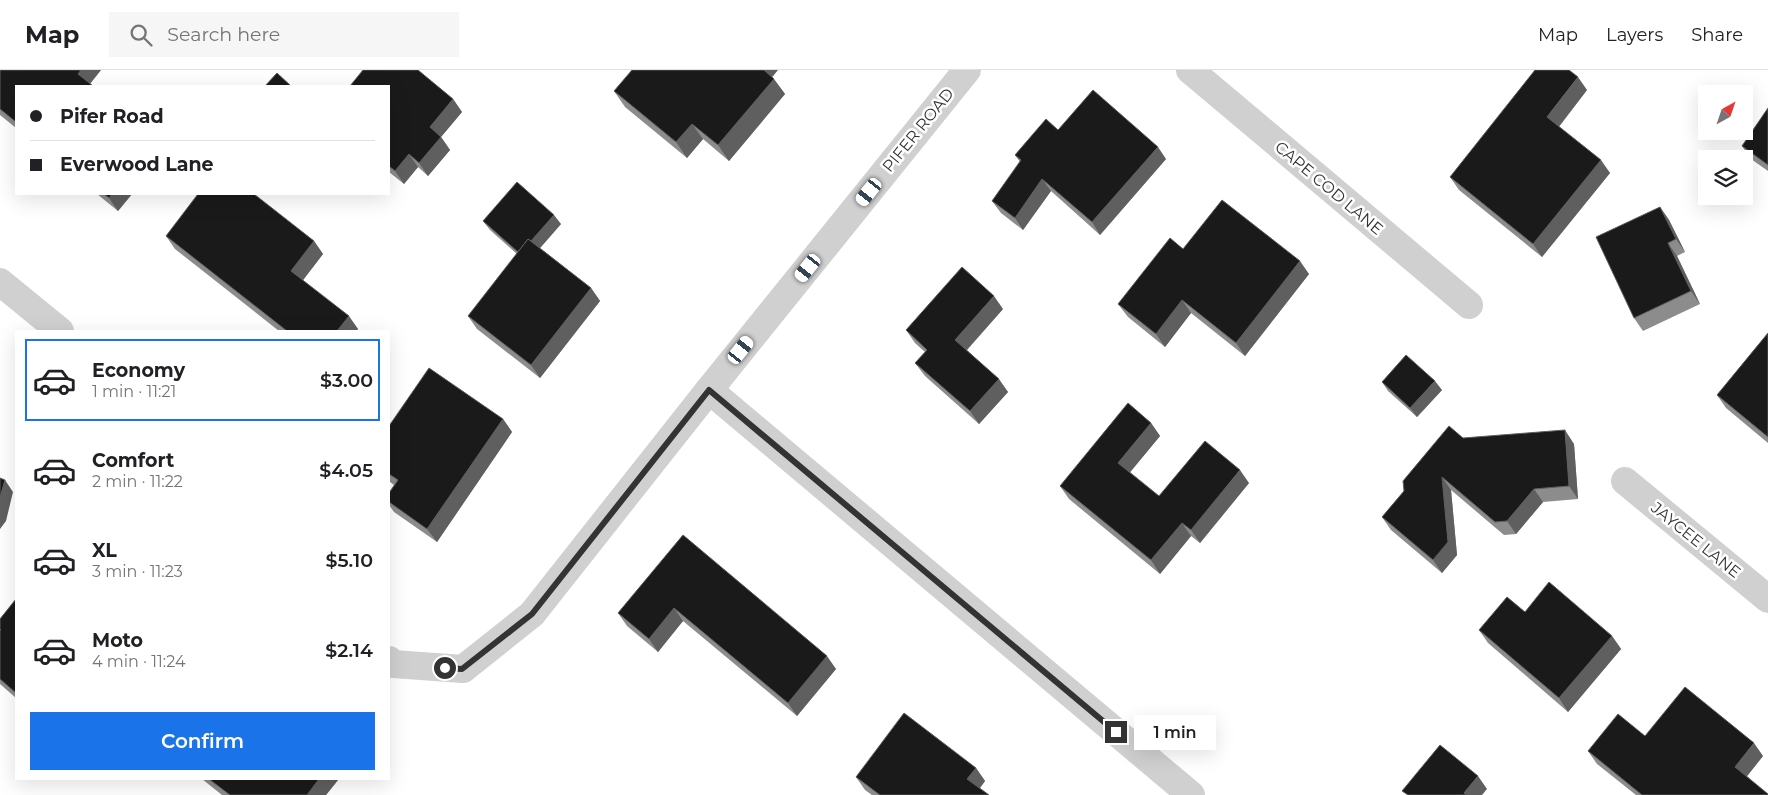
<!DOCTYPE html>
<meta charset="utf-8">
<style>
:root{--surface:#fff;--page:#f6f6f6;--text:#202124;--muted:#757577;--line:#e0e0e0;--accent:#1a73e8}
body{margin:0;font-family:Montserrat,sans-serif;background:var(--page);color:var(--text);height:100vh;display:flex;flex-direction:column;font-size:19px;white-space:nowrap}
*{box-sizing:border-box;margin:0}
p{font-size:16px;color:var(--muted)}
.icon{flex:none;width:28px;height:28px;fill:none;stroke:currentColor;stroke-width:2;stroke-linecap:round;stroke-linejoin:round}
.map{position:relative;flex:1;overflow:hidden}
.sheet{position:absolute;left:15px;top:260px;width:375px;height:450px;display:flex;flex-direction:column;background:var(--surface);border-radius:0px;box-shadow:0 5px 20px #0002}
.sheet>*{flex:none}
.guide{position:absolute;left:15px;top:15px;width:375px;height:110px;border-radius:0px;box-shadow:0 5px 20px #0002;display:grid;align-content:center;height:110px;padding:0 15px;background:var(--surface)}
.needle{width:32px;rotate:40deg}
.tools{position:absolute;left:1698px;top:15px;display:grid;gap:10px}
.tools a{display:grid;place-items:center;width:55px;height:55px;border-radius:0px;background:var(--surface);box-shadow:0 5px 20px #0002;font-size:25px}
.end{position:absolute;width:22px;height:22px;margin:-11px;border:6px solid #333;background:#fff;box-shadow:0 0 0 2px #fff}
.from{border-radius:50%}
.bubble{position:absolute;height:35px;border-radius:0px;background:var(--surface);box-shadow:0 5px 20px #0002;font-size:16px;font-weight:600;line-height:35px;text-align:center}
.car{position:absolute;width:15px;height:30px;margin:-15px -8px;border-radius:6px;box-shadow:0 0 4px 1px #0007;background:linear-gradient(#fff 24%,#345 0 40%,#fff 0 76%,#345 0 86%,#fff 0)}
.guide b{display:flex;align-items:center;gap:18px;height:48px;font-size:19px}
.guide b+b{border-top:1px solid var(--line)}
.guide i{width:12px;height:12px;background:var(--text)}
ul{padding:9px 0 0;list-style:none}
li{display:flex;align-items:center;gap:15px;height:82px;margin:0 10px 8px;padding:0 5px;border:2px solid transparent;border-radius:0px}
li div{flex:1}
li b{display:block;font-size:19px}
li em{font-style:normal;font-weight:600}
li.current{border-color:var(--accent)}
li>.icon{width:45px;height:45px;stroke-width:1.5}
.cta{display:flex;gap:10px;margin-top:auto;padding:10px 15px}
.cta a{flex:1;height:58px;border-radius:0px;background:var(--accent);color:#fff;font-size:20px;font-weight:600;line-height:58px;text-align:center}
header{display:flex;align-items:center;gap:30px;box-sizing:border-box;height:70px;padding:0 25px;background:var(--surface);border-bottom:1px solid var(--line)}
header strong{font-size:24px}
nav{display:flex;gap:28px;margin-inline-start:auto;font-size:18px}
.search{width:350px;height:45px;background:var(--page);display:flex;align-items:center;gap:12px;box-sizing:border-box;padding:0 18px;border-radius:0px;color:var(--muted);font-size:19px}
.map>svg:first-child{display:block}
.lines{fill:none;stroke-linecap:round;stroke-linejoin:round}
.minor{stroke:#d0d0d0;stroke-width:28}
.tertiary{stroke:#d0d0d0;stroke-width:28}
.wall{fill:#8c8c8c}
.shaded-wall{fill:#5f5f5f}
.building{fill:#1a1a1a;stroke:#5f5f5f}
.route{stroke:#333;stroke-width:6}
.labels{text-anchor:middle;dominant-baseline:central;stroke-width:5;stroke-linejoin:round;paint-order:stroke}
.street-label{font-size:16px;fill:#333;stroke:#fff}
</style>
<header>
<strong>Map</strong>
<div class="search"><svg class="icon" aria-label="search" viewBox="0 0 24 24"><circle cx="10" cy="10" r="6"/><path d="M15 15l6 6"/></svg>Search here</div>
<nav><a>Map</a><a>Layers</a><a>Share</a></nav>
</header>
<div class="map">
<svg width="1768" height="725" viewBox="0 0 1768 725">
<rect width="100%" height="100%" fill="#fff"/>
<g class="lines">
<g class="minor">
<path d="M1190,0L1469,235"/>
<path d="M0,212L60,261"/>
<path d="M709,320L1191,725"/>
<path d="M1625,411L1768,529"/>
<path d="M389,590L393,594L463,599"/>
</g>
<path class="tertiary" d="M463,599L532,544L709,320L967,0"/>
</g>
<g class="wall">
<path d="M0,0H101L90,14L16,16V58L0,45Z"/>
<path d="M772,7L785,24L729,91L703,69L687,88L625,37L614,21Z"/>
<path d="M389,16L453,29L462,42L441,67L450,80L428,106L418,97L404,114L389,102Z"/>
<path d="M1587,20L1559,57L1610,103L1542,187L1459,120L1450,107Z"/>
<path d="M1768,38V101L1751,89L1742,76Z"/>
<path d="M1058,60L1166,89L1100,165L1051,121L1023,160L1001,143L992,131L1020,92L1015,85Z"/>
<path d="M97,124H132L118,141Z"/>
<path d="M1660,137L1669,150L1685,182L1677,186L1700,234L1643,261L1634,248Z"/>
<path d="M483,151L561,154L540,178L591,218L600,231L540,308L477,259L468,246L517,184L490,160Z"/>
<path d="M166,166L314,171L323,184L303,210L358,259L356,261H279L175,179Z"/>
<path d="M1183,179L1309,204L1245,286L1191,243L1165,277L1128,247L1118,234Z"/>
<path d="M1003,239L967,280L1008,322L979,354L925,306L915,293L925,282L915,273L906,260Z"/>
<path d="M1768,263V373L1726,338L1717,325Z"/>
<path d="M1382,312L1442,320L1417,347L1388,321Z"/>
<path d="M503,349L512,362L437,472L394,442L389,435V423L394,415L389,411V356Z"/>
<path d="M1151,353L1160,366L1130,402L1159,426L1249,413L1200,473L1191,466L1160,504L1069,429L1060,416Z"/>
<path d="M1463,368L1574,374L1578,429L1543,432L1516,464L1504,465L1451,420L1457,485L1442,503L1391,460L1382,447L1404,421Z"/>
<path d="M683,465L836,599L797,646L683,551L658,582L627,556L618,543Z"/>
<path d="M16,529V628L0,614V549Z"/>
<path d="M1525,542L1612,566L1621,579L1568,642L1488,573L1479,560Z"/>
<path d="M1645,666L1763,686L1747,706L1768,725H1636L1597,694L1588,681Z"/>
<path d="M976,698L985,711L980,718L989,725H872L865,720L856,707Z"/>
<path d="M202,709H338V710L326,725H222Z"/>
</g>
<g class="shaded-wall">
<path d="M81,0H101L88,16L78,4Z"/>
<path d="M761,0H778L769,11Z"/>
<path d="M1578,7L1587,20L1556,60L1547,47Z"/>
<path d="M774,9L785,24L729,91L718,75Z"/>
<path d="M453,29L462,42L441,67L450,80L428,106L419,93L430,57Z"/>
<path d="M692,54L703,69L687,88L676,72Z"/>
<path d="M1158,77L1166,89L1100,165L1092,152Z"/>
<path d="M409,84L418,97L404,114L395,101Z"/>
<path d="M1601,90L1610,103L1542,187L1533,174Z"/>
<path d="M1042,109L1051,121L1023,160L1015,148Z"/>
<path d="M112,124H132L118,141L109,128Z"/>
<path d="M1660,137L1669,150L1685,182L1676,169Z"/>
<path d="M554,145L561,154L527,193L520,183Z"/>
<path d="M314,171L323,184L300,214L291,201Z"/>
<path d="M1668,173L1677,186L1700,234L1691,221Z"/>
<path d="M1300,191L1309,204L1245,286L1236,273Z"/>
<path d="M591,218L600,231L540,308L531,295Z"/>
<path d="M994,226L1003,239L964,283L955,270Z"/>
<path d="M1182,230L1191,243L1165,277L1156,264Z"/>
<path d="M349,246L358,259L356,261H337Z"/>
<path d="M999,309L1008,322L979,354L970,341Z"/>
<path d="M1435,311L1442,320L1417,347L1410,338Z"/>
<path d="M503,349L512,362L437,472L427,459Z"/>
<path d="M1151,353L1160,366L1127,406L1118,393Z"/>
<path d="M1565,360L1574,374L1578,429L1569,416Z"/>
<path d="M1240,400L1249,413L1200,473L1191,460Z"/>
<path d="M1442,407L1451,420L1457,485L1442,503L1433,490Z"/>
<path d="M5,410L13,422L6,451L0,459V428Z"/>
<path d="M1534,419L1543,432L1516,464L1507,451Z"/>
<path d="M1182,453L1191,466L1160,504L1151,490Z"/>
<path d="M674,538L683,551L658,582L649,569Z"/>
<path d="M1612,566L1621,579L1568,642L1559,628Z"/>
<path d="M827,586L836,599L797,646L788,633Z"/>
<path d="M1754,673L1763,686L1744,710L1735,697Z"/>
<path d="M976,698L985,711L977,722L967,709Z"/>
<path d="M1478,706L1487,719L1482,725H1465L1464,723Z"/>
<path d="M319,709H338V710L326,725H307Z"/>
</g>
<g class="building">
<path d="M0,0H81L78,4L93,16H16V52L0,39Z"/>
<path d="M363,0H418L453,29L430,57L441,67L419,93L409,84L395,101L389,96V16H350Z"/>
<path d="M632,0H764L774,9L718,75L692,54L676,72L614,21Z"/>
<path d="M1535,0H1569L1578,7L1547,47L1601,90L1533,174L1450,107Z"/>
<path d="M277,3L291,16H265Z"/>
<path d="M1093,20L1158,77L1092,152L1042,109L1015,148L992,131L1021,90L1015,85L1046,49L1058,60Z"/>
<path d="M1768,38V95L1742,76Z"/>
<path d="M517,112L554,145L531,171L528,169L518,182L483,151Z"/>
<path d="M104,124H112L109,128Z"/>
<path d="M198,124H254L314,171L291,201L349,246L337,261H287L166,166Z"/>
<path d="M1222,130L1300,191L1236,273L1182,230L1156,264L1118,234L1170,168L1183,179Z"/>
<path d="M1660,137L1676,169L1668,173L1691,221L1634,248L1596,167Z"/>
<path d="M528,169L591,218L531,295L468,246Z"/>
<path d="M962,197L994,226L955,270L999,309L970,341L915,293L927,280L906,260Z"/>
<path d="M1768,263V367L1717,325Z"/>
<path d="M1406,285L1435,311L1410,338L1382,312Z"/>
<path d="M429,298L503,349L427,459L389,432V423L398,410L389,404V356Z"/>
<path d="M1128,333L1151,353L1118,393L1159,426L1205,371L1240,400L1191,460L1182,453L1151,490L1060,416Z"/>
<path d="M1449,356L1463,368L1565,360L1569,416L1534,419L1507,451L1495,452L1442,407L1448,472L1433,490L1382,447L1404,421L1403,411Z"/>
<path d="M0,408L5,410L0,428Z"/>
<path d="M683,465L827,586L788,633L674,538L649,569L618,543Z"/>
<path d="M1549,512L1612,566L1559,628L1479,560L1507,527L1525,542Z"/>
<path d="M16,529V623L0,609V560H1L0,559V549Z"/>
<path d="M1685,617L1754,673L1735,697L1768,724V725H1642L1588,681L1618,644L1645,666Z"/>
<path d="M904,643L976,698L967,709L989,725H880L856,707Z"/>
<path d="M1440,675L1478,706L1464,723L1466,725H1408L1402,721Z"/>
<path d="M209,709H319L307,725H230Z"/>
</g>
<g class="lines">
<path class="route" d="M445,598L462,599L532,544L709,320L1116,662"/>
</g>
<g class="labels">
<g class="street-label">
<text transform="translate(918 60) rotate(-51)">PIFER ROAD</text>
<text transform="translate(1329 118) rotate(40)">CAPE COD LANE</text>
<text transform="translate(1696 470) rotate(39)">JAYCEE LANE</text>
</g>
</g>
</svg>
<div class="tools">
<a><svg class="needle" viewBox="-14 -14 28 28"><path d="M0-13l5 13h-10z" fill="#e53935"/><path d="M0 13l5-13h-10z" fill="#757577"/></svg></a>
<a><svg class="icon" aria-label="layers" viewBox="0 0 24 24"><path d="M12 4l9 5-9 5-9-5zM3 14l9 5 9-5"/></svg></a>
</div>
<i class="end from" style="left:445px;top:598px"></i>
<i class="end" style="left:1116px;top:662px"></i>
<div class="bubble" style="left:1134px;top:645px;width:82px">1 min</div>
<i class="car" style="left:869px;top:122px;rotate:219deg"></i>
<i class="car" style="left:808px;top:198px;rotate:219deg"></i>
<i class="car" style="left:741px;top:280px;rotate:39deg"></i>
<div class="guide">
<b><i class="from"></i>Pifer Road</b>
<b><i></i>Everwood Lane</b>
</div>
<section class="sheet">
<ul>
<li class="current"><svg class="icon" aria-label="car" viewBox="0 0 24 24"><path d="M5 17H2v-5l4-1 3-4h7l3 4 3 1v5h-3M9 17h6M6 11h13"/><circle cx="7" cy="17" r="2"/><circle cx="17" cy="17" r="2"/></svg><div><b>Economy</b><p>1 min · 11:21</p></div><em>$3.00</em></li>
<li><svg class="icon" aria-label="car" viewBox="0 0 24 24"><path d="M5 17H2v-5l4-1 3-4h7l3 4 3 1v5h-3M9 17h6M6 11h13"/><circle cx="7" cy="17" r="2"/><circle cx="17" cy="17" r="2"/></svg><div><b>Comfort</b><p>2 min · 11:22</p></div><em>$4.05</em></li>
<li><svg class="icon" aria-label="car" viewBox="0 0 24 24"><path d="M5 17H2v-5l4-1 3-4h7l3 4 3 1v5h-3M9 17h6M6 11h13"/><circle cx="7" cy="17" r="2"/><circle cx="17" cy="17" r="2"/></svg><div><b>XL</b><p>3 min · 11:23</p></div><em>$5.10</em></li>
<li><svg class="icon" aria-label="car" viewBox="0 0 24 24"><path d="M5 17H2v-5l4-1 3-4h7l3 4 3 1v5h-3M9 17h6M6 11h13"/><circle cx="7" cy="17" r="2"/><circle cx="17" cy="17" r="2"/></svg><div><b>Moto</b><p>4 min · 11:24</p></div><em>$2.14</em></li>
</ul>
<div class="cta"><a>Confirm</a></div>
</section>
</div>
